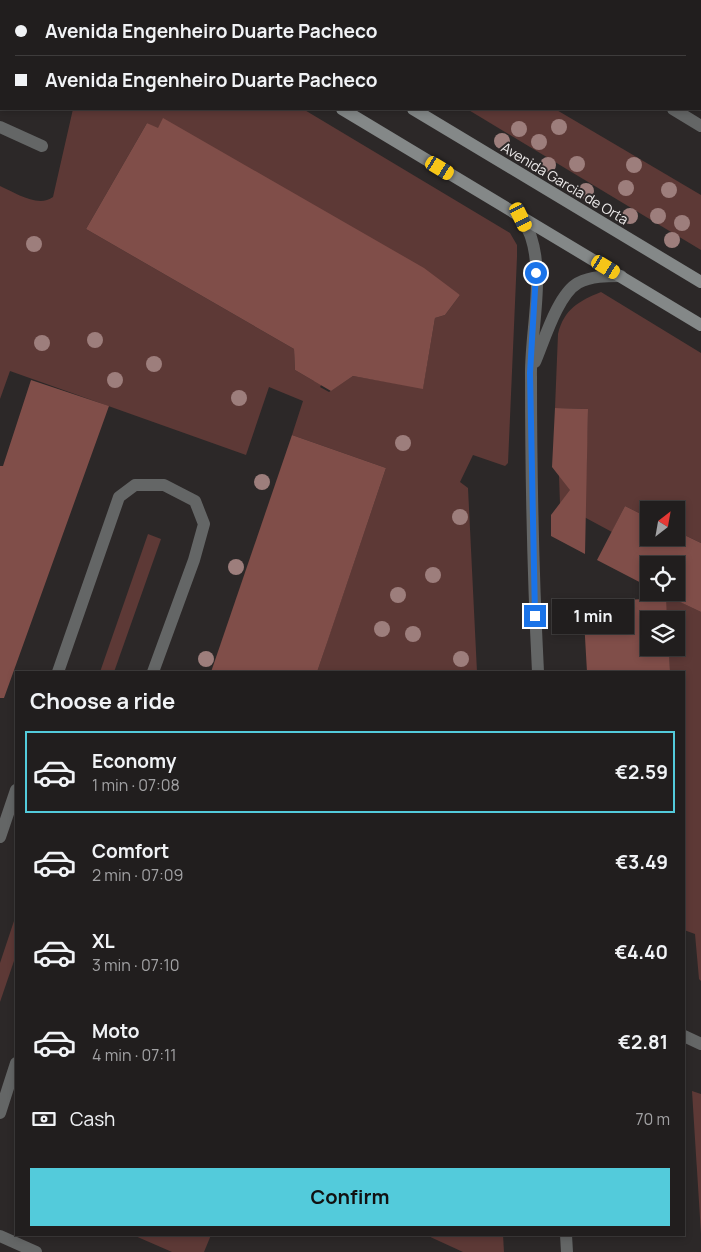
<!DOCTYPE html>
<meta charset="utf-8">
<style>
:root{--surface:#211e1e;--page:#2d2b2b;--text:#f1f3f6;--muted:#a2a2a4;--line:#3e3c3c;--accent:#53cbdb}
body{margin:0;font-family:Manrope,sans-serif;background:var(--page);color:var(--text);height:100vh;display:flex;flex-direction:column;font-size:19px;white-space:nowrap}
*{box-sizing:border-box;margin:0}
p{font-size:16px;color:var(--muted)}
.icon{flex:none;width:28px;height:28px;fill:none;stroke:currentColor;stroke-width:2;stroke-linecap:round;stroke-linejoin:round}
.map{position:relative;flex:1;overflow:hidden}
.details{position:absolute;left:15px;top:671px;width:670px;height:565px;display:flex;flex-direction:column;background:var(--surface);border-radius:0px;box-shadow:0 2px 8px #0003,0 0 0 1px var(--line)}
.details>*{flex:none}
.guide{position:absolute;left:0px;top:0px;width:701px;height:110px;box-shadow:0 2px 8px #0003,0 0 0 1px var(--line);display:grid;align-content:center;height:110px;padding:0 15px;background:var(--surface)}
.needle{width:32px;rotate:31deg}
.fabs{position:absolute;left:640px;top:501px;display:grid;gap:10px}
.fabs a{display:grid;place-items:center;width:45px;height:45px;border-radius:0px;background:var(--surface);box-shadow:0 2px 8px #0003,0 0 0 1px var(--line);font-size:25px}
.end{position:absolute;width:22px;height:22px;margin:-11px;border:6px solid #1a73e8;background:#fff;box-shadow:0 0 0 2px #fff}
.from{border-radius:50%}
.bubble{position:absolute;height:35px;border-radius:0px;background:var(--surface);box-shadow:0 2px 8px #0003,0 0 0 1px var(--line);font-size:16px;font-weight:700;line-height:35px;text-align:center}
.car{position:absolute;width:15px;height:30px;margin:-15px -8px;border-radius:6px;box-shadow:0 0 4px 1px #0007;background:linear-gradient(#f5c518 24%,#345 0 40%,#f5c518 0 76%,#345 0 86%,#f5c518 0)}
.guide b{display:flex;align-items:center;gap:18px;height:48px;font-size:19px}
.guide b+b{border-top:1px solid var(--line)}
.guide i{width:12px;height:12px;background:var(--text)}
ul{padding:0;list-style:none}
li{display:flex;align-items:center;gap:15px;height:82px;margin:0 10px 8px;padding:0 5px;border:2px solid transparent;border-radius:0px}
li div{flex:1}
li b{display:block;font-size:19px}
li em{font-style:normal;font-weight:700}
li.selected{border-color:var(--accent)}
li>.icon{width:45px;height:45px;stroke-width:1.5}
h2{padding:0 15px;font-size:22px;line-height:60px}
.pay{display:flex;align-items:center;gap:12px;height:55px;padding:0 15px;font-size:19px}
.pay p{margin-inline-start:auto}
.primary-button{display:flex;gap:10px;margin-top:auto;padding:10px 15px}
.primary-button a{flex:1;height:58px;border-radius:0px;background:var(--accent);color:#111;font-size:20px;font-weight:700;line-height:58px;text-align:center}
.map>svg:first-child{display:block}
.green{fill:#5d3936;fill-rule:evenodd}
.building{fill:#804e49}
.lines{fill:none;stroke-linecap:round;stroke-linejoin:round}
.minor{stroke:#646666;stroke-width:12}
.secondary{stroke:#848888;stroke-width:12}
.tree{fill:#9d7e7c}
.route{stroke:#1a73e8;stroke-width:6}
.labels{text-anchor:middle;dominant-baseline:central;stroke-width:4;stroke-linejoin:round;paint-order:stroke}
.street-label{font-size:14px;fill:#efecec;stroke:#2c2828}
</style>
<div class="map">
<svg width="701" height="1252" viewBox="0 0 701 1252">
<rect width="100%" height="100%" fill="#2c2828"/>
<g class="green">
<path d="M73,109H303L510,233L517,245V257L508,463L505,466L473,455L460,482L468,488L477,672H317L386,468L292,435L303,401L269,387L246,455L10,371L0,399V186C16,193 38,208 53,197ZM147,123L460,295L445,315L435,318L423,388L353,376L329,392L320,387L326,378L314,381L295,370L294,349L86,229Z"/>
<path d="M467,109H555L701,195V250Z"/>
<path d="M601,292L701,353V543L676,531V510H649V518L625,506L612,532L560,504L559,476L586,475L588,409L555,408L558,334C564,309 579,301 601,292Z"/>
<path d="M148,534L161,539L114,672H100Z"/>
<path d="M640,582L649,586V592L662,593L701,612V981L699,979L695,934L684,930V672H670L669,648H676V620H667L665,598L640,599Z"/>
<path d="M16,915V955L0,1002V963Z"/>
<path d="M692,1091L701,1094V1234Z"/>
<path d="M133,1235H211L204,1252H172Z"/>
<path d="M426,1235H503L504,1252H463Z"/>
</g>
<g class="building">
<path d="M163,118L424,268L460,295L445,315L435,318L423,389L353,376L331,391L295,370L294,349L86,229L147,123L158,128Z"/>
<path d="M31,380L109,406L4,698H0V466H3Z"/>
<path d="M555,408L588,409L585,554L551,536V515L570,490L552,467Z"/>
<path d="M292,435L386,468L327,643L317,672H211Z"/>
<path d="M625,506L649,518V538H676V531L701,543V612L659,592H676V565H649V587L597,560Z"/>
<path d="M666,598L667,620H649V648H669L670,672H587L583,602Z"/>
</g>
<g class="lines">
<g class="minor">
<path d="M491,0L493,1"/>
<path d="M544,1L545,0"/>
<path d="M673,109L701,126"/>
<path d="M0,127L42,146"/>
<path d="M521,217C524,224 529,230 531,237C545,280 530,333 531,377C531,476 533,574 538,672"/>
<path d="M535,362C544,341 558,294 578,283C592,276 606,276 621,276"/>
<path d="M58,672L119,497L135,485H164L195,501L204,524L194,560L153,672"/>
<path d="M0,837L16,790"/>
<path d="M684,1036L701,1044"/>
<path d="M0,1113L16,1063"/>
<path d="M566,1235L567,1252"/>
<path d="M0,1236L36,1252"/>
</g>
<g class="secondary">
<path d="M163,0L165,1"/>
<path d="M233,0L235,1"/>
<path d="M342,109L701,325"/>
<path d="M413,109L701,282"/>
</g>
</g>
<g class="tree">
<circle cx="559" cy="127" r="8"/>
<circle cx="519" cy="129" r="8"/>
<circle cx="502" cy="141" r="8"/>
<circle cx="539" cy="142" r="8"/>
<circle cx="577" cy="164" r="8"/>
<circle cx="548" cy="165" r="8"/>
<circle cx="634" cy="165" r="8"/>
<circle cx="626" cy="188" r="8"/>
<circle cx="669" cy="190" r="8"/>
<circle cx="586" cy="191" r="8"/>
<circle cx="630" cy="216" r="8"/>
<circle cx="658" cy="216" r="8"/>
<circle cx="682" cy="223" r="8"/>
<circle cx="672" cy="240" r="8"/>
<circle cx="34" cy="244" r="8"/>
<circle cx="95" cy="340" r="8"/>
<circle cx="42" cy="343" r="8"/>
<circle cx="154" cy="364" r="8"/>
<circle cx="115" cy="380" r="8"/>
<circle cx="239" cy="398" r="8"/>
<circle cx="403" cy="443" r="8"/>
<circle cx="262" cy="482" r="8"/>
<circle cx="460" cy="517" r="8"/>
<circle cx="236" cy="567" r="8"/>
<circle cx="433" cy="575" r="8"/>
<circle cx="398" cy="595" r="8"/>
<circle cx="382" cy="629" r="8"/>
<circle cx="413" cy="634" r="8"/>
<circle cx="206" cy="659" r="8"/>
<circle cx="461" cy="659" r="8"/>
</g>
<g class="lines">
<path class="route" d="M535,616L530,373L536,273"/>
</g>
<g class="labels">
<g class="street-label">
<text transform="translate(565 183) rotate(31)">Avenida Garcia de Orta</text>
</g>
</g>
</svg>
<div class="fabs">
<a><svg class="needle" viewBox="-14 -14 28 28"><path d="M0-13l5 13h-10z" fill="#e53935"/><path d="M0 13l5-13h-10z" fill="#a2a2a4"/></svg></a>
<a><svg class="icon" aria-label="locate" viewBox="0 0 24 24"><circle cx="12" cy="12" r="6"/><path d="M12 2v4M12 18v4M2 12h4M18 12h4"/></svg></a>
<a><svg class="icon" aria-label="layers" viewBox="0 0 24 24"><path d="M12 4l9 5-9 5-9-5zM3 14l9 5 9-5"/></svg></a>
</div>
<i class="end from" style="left:536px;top:273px"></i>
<i class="end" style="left:535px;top:616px"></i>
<div class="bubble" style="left:552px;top:599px;width:82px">1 min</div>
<i class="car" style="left:440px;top:168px;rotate:121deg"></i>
<i class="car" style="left:521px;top:217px;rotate:154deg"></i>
<i class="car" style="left:606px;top:267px;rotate:121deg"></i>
<div class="guide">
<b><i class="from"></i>Avenida Engenheiro Duarte Pacheco</b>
<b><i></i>Avenida Engenheiro Duarte Pacheco</b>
</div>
<section class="details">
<h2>Choose a ride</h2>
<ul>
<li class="selected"><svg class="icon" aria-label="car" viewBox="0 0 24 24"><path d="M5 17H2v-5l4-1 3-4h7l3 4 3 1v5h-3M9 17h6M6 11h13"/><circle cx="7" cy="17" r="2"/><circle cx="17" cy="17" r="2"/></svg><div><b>Economy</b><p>1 min · 07:08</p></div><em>€2.59</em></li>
<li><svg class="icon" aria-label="car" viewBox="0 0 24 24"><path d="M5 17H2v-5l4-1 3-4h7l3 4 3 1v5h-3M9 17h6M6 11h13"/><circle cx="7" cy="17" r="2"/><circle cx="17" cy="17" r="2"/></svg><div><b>Comfort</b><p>2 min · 07:09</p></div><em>€3.49</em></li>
<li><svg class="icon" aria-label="car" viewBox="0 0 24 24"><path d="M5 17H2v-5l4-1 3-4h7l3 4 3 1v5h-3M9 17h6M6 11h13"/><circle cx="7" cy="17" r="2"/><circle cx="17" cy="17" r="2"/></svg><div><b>XL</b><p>3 min · 07:10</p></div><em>€4.40</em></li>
<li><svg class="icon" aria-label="car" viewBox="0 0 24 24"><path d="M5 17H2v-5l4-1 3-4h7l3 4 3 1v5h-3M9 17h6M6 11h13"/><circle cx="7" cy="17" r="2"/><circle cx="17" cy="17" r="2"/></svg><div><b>Moto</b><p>4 min · 07:11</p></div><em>€2.81</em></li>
</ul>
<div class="pay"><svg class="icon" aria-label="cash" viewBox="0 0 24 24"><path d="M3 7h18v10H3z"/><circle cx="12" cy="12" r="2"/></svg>Cash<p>70 m</p></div>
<div class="primary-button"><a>Confirm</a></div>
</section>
</div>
